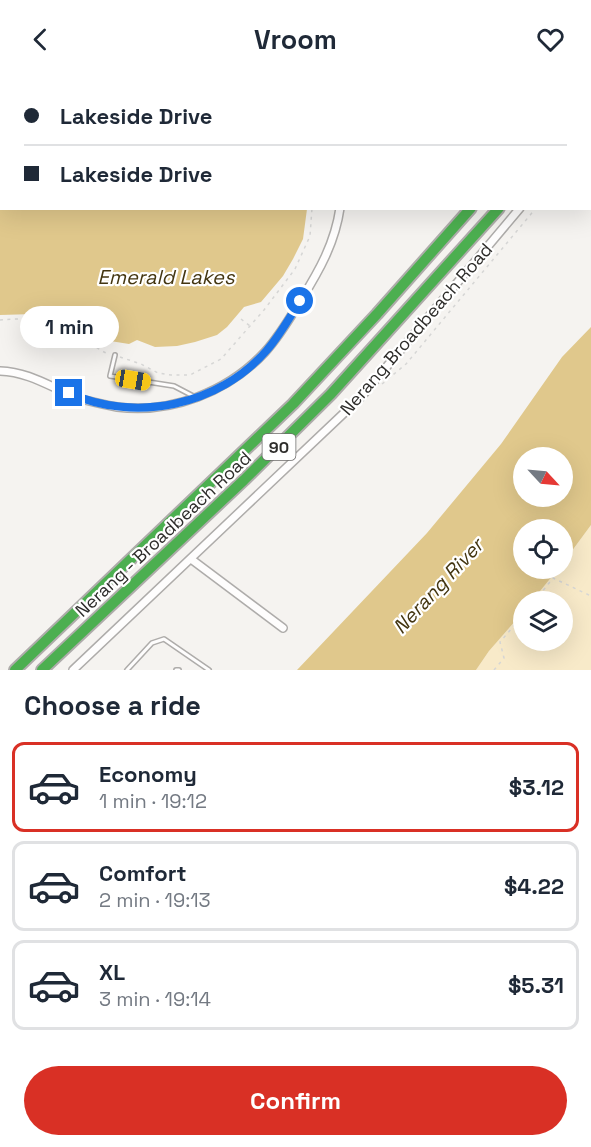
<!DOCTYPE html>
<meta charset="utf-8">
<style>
:root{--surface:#fff;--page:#f2f2f3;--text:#1f2937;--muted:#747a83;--line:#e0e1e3;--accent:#d93025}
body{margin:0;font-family:"Space Grotesk",sans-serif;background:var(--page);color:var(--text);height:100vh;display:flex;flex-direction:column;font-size:22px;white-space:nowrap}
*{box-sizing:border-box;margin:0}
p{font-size:20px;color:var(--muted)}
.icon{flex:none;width:33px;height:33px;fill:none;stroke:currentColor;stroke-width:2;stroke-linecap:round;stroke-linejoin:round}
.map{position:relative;height:592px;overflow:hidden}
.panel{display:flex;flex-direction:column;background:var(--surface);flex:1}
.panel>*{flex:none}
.top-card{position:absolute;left:0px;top:0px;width:591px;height:132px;box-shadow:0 6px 24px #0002;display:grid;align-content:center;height:132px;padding:0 24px;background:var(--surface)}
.needle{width:39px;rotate:116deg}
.buttons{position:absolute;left:513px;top:369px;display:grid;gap:12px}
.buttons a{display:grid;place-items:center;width:60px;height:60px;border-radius:50%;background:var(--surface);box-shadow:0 6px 24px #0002;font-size:30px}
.end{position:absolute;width:27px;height:27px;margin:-14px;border:8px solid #1a73e8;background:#fff;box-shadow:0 0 0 3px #fff}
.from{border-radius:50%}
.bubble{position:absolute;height:42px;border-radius:21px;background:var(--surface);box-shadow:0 6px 24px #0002;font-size:20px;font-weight:600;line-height:42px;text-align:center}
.car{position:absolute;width:18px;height:36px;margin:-18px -9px;border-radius:8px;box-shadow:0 0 4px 2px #0007;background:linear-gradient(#f5c518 24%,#345 0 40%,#f5c518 0 76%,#345 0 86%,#f5c518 0)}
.top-card b{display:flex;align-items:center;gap:21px;height:57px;font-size:22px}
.top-card b+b{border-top:2px solid var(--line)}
.top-card i{width:15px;height:15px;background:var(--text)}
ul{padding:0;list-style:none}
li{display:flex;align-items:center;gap:18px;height:90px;margin:0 12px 9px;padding:0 12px;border:3px solid var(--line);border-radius:12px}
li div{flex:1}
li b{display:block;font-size:22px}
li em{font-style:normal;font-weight:600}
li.current{border-color:var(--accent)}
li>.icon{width:54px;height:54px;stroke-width:1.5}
h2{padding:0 24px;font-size:27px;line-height:72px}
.button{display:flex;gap:12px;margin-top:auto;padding:12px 24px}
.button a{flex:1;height:69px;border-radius:36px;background:var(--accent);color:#fff;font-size:24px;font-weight:600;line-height:69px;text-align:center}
header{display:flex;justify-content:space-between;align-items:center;height:78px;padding:0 24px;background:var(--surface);font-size:27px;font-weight:600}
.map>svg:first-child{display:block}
.green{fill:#f8eac9}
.water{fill:#e0c88c;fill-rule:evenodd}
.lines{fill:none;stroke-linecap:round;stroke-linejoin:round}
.lane-casing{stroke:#aeacaa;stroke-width:6}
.street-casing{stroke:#aeacaa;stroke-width:10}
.fast-casing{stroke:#aeacaa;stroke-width:14}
.path{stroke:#d6d6d5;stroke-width:1.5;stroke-dasharray:3 4.5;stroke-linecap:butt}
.lane{stroke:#fefdfd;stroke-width:3}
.street{stroke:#fefdfd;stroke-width:7}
.fast{stroke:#4caf50;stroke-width:10}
.route{stroke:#1a73e8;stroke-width:8}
.labels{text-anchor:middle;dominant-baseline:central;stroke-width:4.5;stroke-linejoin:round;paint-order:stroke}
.shield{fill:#fff;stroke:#6d6c6b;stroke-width:1.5}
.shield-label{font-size:16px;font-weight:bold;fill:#2e2d2b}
.street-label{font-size:18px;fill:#2e2d2b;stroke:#fff}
.water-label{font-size:20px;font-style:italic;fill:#433510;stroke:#fff}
</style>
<header><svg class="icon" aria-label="back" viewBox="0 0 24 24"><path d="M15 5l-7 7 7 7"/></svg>Vroom<svg class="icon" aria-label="heart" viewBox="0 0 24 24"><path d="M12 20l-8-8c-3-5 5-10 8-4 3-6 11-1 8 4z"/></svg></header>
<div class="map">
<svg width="591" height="592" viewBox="0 0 591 592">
<rect width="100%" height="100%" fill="#f5f3f0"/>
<path class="green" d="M591,447V592H476L489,573L523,534L524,562H562V524L532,523L558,491L562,490L563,485Z"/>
<g class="water">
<path d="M0,0H64L2,2V130L307,131L303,161L293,181L283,198L261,224L244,229L227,249L217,257L195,264L177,268L155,269L137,262L129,266L104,262L103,257L47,238L34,236L0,237Z"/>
<path d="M591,249V447L563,485L562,452H524V490L558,491L532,523L524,524L523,534L489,573L476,592H297L427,455L501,366L562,279ZM524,380H562V418H524Z"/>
</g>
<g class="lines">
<g class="lane-casing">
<g id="lane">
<path d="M115,277L110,298L174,308L195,319"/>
<path d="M127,592L152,565L164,561L209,592"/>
<path d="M176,592H179"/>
</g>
</g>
<g class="street-casing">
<g id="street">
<path d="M464,2L465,0"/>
<path d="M590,49L591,47"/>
<path d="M0,293C31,294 53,311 81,321C93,324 105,327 117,329C171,336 228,314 265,274C279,259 290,240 301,222C319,193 335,165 340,130"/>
<path d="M191,481L283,550"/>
<path d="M73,592L362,318L520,130"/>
</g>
</g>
<g class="fast-casing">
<g id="fast">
<path d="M583,2L584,0"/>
<path d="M590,23L591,22"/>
<path d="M15,592L293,326L377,236L471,130"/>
<path d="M42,592L244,402L331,316L499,130"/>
</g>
</g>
<g class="path">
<path d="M156,0L160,2"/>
<path d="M166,0L168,2"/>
<path d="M384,2L387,0"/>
<path d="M590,66L591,64"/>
<path d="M241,241L250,248"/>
<path d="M0,242C24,240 52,240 75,251C89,259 92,270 109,276"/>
<path d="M120,279L141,286L158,295L171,297H190L221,281L264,232L295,191L310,158L312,130"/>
<path d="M382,306L406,286L536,130"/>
<path d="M534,524L553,500L591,518"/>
<path d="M494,592L504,580L500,564L524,536"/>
</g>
<use href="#lane" class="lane"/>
<use href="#street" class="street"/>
<use href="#fast" class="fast"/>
</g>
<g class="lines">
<path class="route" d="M69,315C135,345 219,328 267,272C280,257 290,239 300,223"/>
</g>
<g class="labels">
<rect class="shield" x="262.5" y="356" width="33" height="26" rx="4.5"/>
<g class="shield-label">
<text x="279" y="369">90</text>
</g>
<g class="street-label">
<text transform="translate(416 251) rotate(-49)">Nerang Broadbeach Road</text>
<text transform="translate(163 456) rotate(-43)">Nerang - Broadbeach Road</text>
</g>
<g class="water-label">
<text x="166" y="199">Emerald Lakes</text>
<text transform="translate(438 508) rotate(-47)">Nerang River</text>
</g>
</g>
</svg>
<div class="buttons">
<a><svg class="needle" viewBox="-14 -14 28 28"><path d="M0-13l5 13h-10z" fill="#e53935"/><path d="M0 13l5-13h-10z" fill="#747a83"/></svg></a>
<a><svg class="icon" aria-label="locate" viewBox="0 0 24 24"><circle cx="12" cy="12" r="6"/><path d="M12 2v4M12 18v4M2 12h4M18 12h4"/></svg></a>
<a><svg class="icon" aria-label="layers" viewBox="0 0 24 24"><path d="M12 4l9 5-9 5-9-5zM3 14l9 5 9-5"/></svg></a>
</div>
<i class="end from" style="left:300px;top:223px"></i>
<i class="end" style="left:69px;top:315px"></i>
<div class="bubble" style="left:20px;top:228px;width:99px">1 min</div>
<i class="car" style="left:133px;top:302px;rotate:99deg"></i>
<div class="top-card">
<b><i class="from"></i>Lakeside Drive</b>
<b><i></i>Lakeside Drive</b>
</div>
</div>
<section class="panel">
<h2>Choose a ride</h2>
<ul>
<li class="current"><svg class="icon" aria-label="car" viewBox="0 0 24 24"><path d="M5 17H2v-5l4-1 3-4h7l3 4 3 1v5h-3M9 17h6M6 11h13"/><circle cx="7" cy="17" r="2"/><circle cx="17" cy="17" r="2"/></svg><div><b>Economy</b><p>1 min · 19:12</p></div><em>$3.12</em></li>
<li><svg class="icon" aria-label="car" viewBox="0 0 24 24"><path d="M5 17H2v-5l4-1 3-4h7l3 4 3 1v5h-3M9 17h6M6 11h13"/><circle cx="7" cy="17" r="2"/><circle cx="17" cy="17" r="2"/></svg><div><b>Comfort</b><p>2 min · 19:13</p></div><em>$4.22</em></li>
<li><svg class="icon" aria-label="car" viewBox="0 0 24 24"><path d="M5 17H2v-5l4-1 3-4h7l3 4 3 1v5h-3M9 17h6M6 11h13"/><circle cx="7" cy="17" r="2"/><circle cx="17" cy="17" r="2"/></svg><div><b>XL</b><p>3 min · 19:14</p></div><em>$5.31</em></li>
</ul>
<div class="button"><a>Confirm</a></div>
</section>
